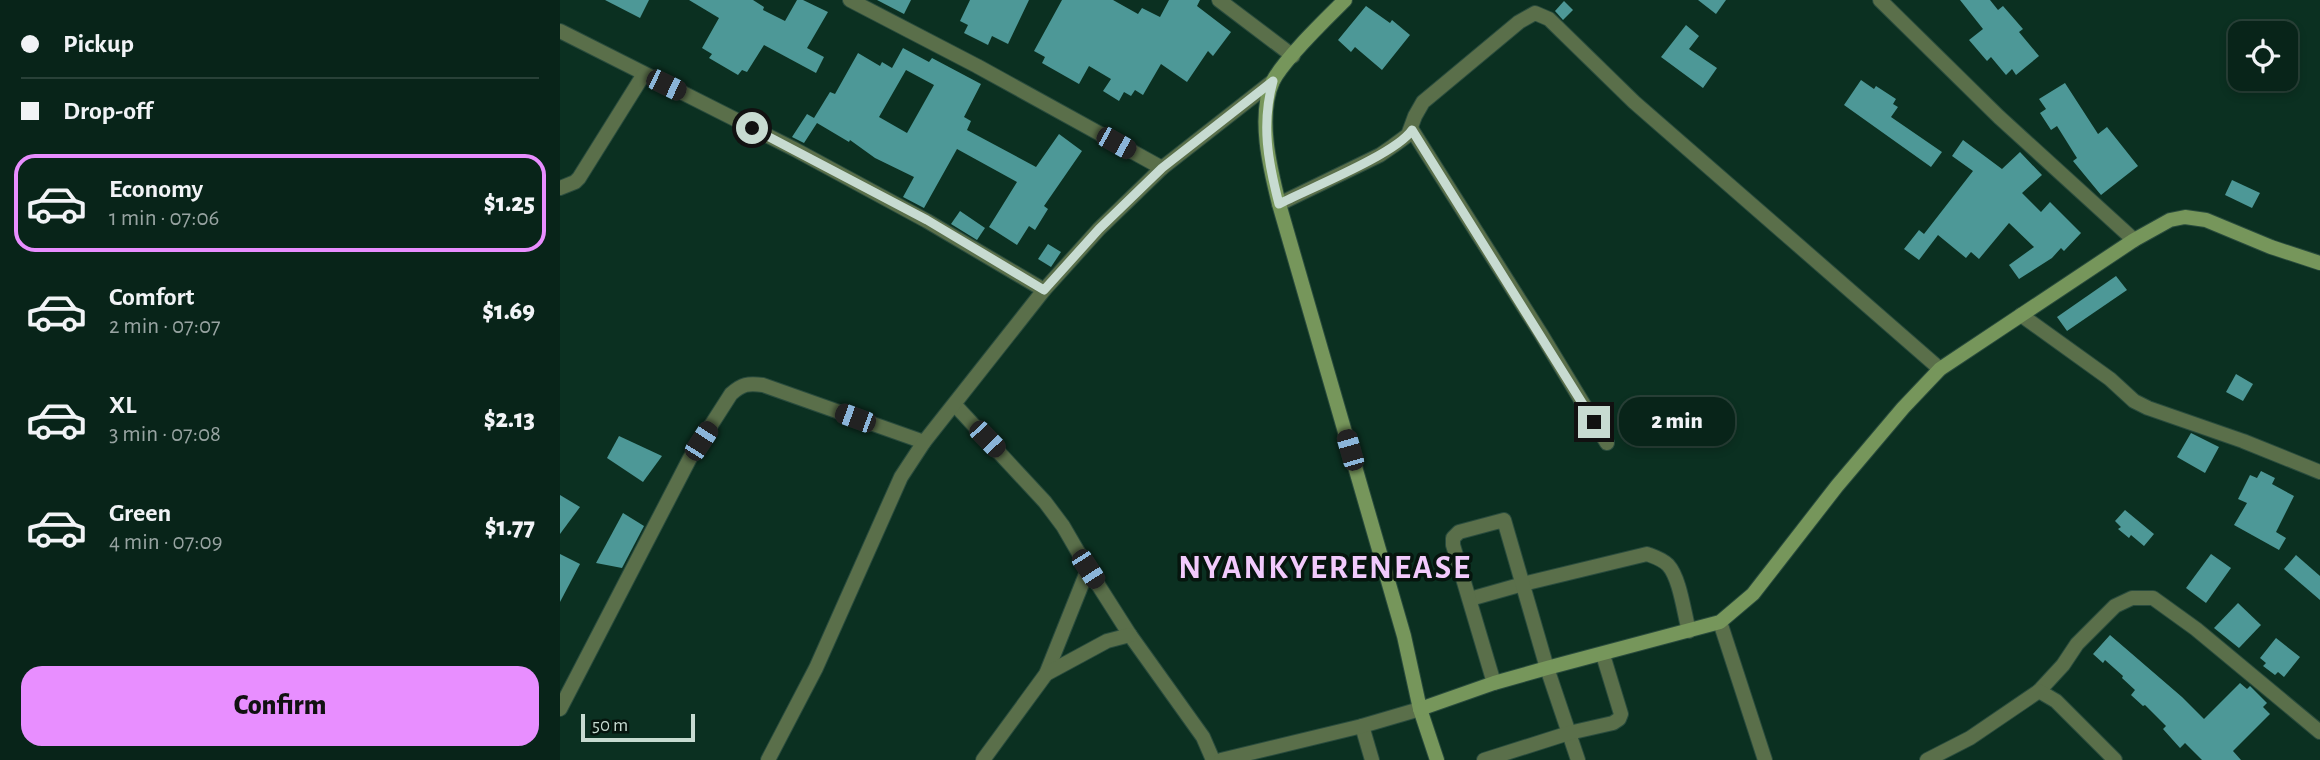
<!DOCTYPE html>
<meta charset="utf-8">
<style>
:root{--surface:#082419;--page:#112c22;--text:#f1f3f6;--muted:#98a4a2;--line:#294138;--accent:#e88eff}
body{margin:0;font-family:"Alegreya Sans",sans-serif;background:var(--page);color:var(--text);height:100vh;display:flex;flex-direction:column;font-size:26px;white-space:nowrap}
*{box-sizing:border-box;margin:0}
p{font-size:23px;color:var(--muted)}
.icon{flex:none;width:38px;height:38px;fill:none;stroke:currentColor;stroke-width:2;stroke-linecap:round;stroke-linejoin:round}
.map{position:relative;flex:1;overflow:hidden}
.details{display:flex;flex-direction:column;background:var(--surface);width:560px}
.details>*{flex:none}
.guide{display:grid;align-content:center;height:154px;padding:0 21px;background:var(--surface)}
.buttons{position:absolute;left:1668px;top:21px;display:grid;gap:14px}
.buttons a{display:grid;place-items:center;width:70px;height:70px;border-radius:14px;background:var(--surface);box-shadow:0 4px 10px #0003,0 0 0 2px var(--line);font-size:35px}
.scale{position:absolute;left:21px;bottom:18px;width:114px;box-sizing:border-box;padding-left:7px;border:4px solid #c7dbd1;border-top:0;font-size:19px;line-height:24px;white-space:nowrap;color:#c7dbd1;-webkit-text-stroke:5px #06150e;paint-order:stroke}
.end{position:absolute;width:32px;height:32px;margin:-16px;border:9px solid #c7dbd1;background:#111;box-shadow:0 0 0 4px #111}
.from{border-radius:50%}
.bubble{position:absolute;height:49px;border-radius:21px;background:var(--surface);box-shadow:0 4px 10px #0003,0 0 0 2px var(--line);font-size:23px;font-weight:800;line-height:49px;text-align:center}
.car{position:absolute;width:21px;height:42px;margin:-21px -10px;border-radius:9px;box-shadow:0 0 5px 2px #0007;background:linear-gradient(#222 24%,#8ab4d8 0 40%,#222 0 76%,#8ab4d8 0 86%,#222 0)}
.guide b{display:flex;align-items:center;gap:24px;height:66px;font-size:26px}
.guide b+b{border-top:2px solid var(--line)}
.guide i{width:18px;height:18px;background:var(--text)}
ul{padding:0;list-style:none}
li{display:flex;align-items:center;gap:21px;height:98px;margin:0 14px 10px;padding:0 7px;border:4px solid transparent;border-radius:21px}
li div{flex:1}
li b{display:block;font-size:26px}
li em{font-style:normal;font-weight:800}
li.on{border-color:var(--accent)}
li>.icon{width:63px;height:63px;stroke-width:1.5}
.button{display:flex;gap:14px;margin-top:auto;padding:14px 21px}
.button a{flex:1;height:80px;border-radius:21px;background:var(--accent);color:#111;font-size:28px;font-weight:800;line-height:80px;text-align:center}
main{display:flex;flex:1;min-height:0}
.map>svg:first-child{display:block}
.building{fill:#4d9897;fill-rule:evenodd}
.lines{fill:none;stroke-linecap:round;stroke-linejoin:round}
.street-casing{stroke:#294b3d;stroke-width:16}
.secondary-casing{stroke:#294b3d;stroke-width:16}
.street{stroke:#5a6f4a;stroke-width:14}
.secondary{stroke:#76965b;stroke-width:14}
.route{stroke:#c7dbd1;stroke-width:9}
.labels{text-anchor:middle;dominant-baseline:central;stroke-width:7;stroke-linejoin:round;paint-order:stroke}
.district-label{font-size:33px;font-weight:bold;letter-spacing:2px;fill:#f2cafc;stroke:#06150e}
</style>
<main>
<section class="details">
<div class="guide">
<b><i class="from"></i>Pickup</b>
<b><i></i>Drop-off</b>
</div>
<ul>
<li class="on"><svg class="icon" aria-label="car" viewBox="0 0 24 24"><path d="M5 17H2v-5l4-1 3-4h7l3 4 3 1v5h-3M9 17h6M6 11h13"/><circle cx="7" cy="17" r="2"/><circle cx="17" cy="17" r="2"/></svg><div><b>Economy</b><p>1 min · 07:06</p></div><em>$1.25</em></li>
<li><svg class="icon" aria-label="car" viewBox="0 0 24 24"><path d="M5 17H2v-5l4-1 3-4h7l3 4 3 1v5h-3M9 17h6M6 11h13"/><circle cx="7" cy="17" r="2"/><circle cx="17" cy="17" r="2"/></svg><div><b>Comfort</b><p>2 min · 07:07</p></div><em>$1.69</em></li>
<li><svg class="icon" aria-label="car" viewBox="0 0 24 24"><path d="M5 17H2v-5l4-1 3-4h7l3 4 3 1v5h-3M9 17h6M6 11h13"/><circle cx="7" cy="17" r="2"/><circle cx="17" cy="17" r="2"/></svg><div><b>XL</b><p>3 min · 07:08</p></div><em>$2.13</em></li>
<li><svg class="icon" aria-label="car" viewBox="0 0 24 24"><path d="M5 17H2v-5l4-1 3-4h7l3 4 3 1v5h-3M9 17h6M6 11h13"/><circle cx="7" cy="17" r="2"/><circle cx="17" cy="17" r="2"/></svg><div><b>Green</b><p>4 min · 07:09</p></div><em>$1.77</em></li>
</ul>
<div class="button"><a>Confirm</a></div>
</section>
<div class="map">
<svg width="1760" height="760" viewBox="0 0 1760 760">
<rect width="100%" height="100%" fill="#0b3021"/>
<g class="building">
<path d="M45,0H89L80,18Z"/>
<path d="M129,0H193L204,7L203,10L225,21L237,0H243L268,12L247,48L264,57L256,73L204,45L187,72L182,70L178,75L149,58L152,54L142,48L159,18Z"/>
<path d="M317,0H351L344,14Z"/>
<path d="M410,0H469L448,44L432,36L428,45L404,33L408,25L400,21Z"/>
<path d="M502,0H553L578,14L582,8L600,17L609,0H640L637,6L671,32L653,56L648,51L627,82L601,64L583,95L575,90L571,96L564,92L559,101L543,91L551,79L529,66L519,84L482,63L485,57L474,51Z"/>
<path d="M1138,0H1166L1156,14Z"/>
<path d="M1400,0H1430L1438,10L1443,6L1463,29L1459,32L1479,56L1456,75L1452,69L1446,75L1431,57L1427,61L1409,40L1423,29Z"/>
<path d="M1004,1L1013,10L1003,20L995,11Z"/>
<path d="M806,6L830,23L832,20L850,35L822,70L795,47L791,52L778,40Z"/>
<path d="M1126,25L1139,36L1129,49L1157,68L1143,88L1101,57Z"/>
<path d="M343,48L369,62L372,58L421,84L404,117L411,121L407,130L476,167L499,134L522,151L484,206L488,209L475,230L469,226L457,245L429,227L457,182L397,149L364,208L343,197L354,177L315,158L290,140L289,142L257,123L244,143L232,137L247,114L254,118L270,92L275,94L298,53L320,66L322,62L332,68ZM346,70L374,85L347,133L319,117Z"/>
<path d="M1301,80L1314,89L1316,86L1336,99L1333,104L1338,107L1331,117L1382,152L1371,167L1284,105Z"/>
<path d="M1505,83L1538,134L1547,127L1578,166L1541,195L1513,161L1517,158L1497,126L1491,130L1480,113L1486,109L1479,99Z"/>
<path d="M1403,140L1442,169L1460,152L1482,175L1462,193L1481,212L1490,202L1521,233L1504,251L1501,248L1492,258L1459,279L1449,265L1474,247L1449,223L1419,259L1411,252L1406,258L1378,235L1359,260L1344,249L1359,230L1364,234L1413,171L1392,156Z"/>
<path d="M1672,180L1700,193L1692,208L1665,195Z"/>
<path d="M400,211L425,228L417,240L391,224Z"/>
<path d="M488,244L501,252L491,267L478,259Z"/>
<path d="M1556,276L1567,290L1507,331L1497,317Z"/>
<path d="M1676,374L1693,384L1683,401L1666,392Z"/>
<path d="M1631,433L1659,447L1645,473L1617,457Z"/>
<path d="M59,436L102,456L83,482L47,458Z"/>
<path d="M1701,471L1715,478L1712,484L1734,496L1716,532L1726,538L1719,550L1674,525L1687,503L1678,499L1690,475L1697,478Z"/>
<path d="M0,495L20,507L0,534Z"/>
<path d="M1565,510L1594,534L1584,546L1571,535L1569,538L1558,529L1561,527L1555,521Z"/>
<path d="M63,513L84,526L62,568L36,563Z"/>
<path d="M0,554L20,564L0,602Z"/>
<path d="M1651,554L1671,568L1646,603L1626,588Z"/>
<path d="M1736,555L1760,576V600L1724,569Z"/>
<path d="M1678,603L1701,625L1679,648L1654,628Z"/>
<path d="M1550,635L1622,697L1644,719L1680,683L1687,689L1690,686L1707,703L1703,707L1710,714L1673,751L1681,760H1642L1625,743L1620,748L1603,729L1606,726L1585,705L1583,706L1571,695L1575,690L1562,678L1563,676L1545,660L1543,663L1533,654Z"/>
<path d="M1716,638L1740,657L1724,677L1718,672L1715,675L1703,666L1706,663L1700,658Z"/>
</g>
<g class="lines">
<g class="street-casing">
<g id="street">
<path d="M290,0L417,66L602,168"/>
<path d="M659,0L733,56"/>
<path d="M1320,0L1439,117L1574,240"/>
<path d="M0,31L234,149L367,221L484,290"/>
<path d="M852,130L981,334L1047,443"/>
<path d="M0,188L15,182L19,178L84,74"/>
<path d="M719,204L820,155L833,146L848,135L855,116L863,102L959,22L975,13L989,19L1074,102L1380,369"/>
<path d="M1461,315L1550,379L1574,401L1588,408L1683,441L1760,472"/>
<path d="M395,405L485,502L503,526L528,569L486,674L423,760"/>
<path d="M528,569L570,635L643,737L653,760"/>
<path d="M910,599L963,584L1087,554C1095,557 1102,559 1108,565C1120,578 1124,613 1129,631"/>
<path d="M1160,622L1205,760"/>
<path d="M486,674L547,641L570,635"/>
<path d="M934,683L893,545V538L899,532L944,520L987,668L1018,760"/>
<path d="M1479,691L1503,665L1517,644L1555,606L1572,598H1593L1636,629L1760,732"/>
<path d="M0,709L130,458L171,394C182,384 188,383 203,385L364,442"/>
<path d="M802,726L812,760"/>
<path d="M208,760L256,668L341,477L364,442L484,290L539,229L602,168L713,81"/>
<path d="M661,760L802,726L860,709"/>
<path d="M924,760L1009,733L1053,723L1059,719L1061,714L1043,655"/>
<path d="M1367,760L1410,738L1479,691L1496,701L1555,760"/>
</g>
</g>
<g class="secondary-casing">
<g id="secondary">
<path d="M785,0C766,19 724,59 713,81C697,116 710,168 719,204L844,636L860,709L877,760"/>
<path d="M860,709L934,683L987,668L1160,622L1193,594L1277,486L1343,408L1380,369L1574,240L1610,220L1625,217L1646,220L1711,247L1760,263"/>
</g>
</g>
<use href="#street" class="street"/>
<use href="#secondary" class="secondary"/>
</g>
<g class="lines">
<path class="route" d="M192,128L367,220L484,290L539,229L602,168L713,81C701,124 708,162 719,204C748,189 836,154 852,130L1034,422"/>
</g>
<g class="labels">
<g class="district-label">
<text x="765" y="568">NYANKYERENEASE</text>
</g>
</g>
</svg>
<div class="buttons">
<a><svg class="icon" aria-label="locate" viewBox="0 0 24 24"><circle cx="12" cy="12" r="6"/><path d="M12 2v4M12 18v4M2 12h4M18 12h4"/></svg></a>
</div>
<div class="scale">50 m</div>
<i class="end from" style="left:192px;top:128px"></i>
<i class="end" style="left:1034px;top:422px"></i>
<div class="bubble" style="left:1059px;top:397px;width:116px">2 min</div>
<i class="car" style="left:106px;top:85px;rotate:116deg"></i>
<i class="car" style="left:556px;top:143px;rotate:119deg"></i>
<i class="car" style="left:295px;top:418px;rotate:290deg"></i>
<i class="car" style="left:427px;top:439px;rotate:136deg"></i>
<i class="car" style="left:141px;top:441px;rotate:33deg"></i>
<i class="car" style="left:790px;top:450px;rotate:344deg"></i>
<i class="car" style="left:528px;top:569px;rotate:147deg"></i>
</div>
</main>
